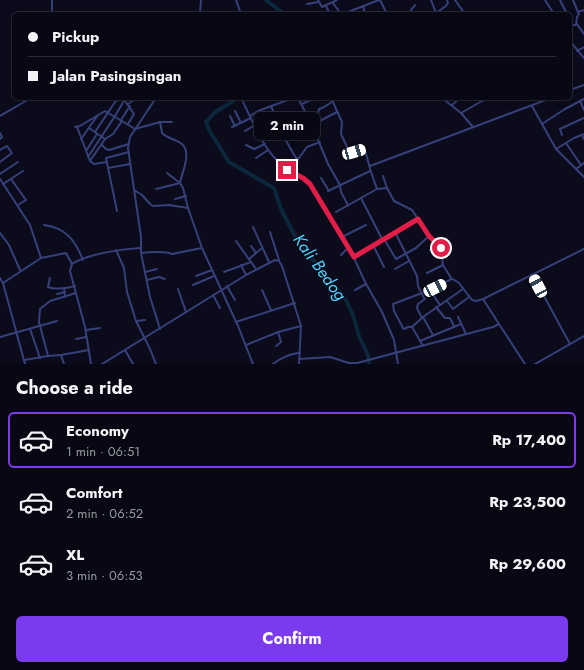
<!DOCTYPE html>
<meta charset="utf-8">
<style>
:root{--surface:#080814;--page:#161622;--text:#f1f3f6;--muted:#989aa0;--line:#292934;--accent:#7c3aed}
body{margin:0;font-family:Jost,sans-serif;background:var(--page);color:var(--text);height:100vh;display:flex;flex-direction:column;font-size:15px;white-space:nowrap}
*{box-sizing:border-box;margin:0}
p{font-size:13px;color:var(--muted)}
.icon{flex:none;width:22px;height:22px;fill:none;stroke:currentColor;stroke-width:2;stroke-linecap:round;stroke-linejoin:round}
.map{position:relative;height:364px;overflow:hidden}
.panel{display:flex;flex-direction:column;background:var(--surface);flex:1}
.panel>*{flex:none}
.banner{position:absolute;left:12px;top:12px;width:560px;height:88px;border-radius:6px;box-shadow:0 2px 6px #0003,0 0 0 1px var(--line);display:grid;align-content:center;height:88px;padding:0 16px;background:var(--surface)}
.end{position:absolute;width:18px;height:18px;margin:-9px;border:5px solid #e11d48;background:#fff;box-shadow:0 0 0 2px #fff}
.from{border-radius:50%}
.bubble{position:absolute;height:28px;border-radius:6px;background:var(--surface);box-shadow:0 2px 6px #0003,0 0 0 1px var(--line);font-size:13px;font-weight:700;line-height:28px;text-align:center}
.car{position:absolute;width:12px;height:24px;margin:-12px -6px;border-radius:5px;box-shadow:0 0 3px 1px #0007;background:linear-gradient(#fff 24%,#345 0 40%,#fff 0 76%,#345 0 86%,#fff 0)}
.banner b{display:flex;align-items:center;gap:14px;height:38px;font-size:15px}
.banner b+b{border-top:1px solid var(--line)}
.banner i{width:10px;height:10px;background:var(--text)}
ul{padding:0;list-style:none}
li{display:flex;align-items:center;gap:12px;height:56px;margin:0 8px 6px;padding:0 8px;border:2px solid transparent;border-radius:6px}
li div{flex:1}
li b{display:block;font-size:15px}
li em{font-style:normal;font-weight:700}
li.active{border-color:var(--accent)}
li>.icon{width:36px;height:36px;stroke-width:1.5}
h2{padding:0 16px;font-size:18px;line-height:48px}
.cta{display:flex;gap:8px;margin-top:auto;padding:8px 16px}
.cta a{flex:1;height:46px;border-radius:6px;background:var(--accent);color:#fff;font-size:16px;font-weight:700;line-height:46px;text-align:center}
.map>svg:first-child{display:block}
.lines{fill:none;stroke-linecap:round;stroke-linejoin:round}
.river{stroke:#0a273b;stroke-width:4}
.minor{stroke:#36417b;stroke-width:2}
.route{stroke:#e11d48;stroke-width:5}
.labels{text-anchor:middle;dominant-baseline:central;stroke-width:3;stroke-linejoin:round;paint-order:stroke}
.water-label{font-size:17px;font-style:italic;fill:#53d4ff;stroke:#0b0b1b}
</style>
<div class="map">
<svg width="584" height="364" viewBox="0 0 584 364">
<rect width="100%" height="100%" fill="#0b0b1b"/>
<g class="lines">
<g class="river">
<path d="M266,0L284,14"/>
<path d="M238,98L214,113L206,122L209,130L229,162L274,188L281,209L298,242L345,298L353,315L359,336L368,355L369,364"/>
</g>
<g class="minor">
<path d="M236,0L241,14"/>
<path d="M318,0L322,7L337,0"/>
<path d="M380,0L387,14"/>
<path d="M431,0L436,13"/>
<path d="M455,0L465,14"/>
<path d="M545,0L554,14"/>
<path d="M560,0L567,14"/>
<path d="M573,0L578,12"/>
<path d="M333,3L341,14"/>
<path d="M307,4L318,2"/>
<path d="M326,6L330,14"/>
<path d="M363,6L365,14"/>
<path d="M436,13L446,6L448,3L447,0"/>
<path d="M52,14V0"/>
<path d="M200,14L201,0"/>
<path d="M345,14L353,10L379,0"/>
<path d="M408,14L415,5"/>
<path d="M570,20L573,25H576L577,17L579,14L578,12L584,10"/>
<path d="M577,24L584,34"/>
<path d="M570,41L584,58"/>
<path d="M577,51L584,47"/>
<path d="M570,90L584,85"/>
<path d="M123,98L134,114L128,124"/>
<path d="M156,98L130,137L128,148L141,237V253L150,297L160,329"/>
<path d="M326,98L332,100"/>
<path d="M442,98L461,113L473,127"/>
<path d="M332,100L342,122L341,134L349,151L350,153L365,150L371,172L377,189L387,188L394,201L412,210L429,236L441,248L443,265L451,278L459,283L472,300L476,301L483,299"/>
<path d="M482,101L489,98"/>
<path d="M580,101L584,110"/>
<path d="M243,102C254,124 264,151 284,167C292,174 302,176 310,184L349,247L365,282L382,312L394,340L398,364"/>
<path d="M128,104L137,98"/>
<path d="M302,104L315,98"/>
<path d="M452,105L460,98"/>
<path d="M271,106L277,120"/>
<path d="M532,106L556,149L584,177"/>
<path d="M235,111L241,123"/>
<path d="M305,112L284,122L277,120L275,122L296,158H299L307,147L320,142"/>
<path d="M337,112L312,125L328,164L340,185L341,192L348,205"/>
<path d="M318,113L319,109C327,107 331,101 338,98"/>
<path d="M461,113L482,101L480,98"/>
<path d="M0,116L31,98"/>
<path d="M230,116L235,126"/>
<path d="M250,116L258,111L293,98"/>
<path d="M121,120L130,106"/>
<path d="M160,122L162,133C168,139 176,139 182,144C192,153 182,172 180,183"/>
<path d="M542,124L565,109L584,99"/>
<path d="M297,125L300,131L312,125L298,98"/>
<path d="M75,127L80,126L105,111L135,129L160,122H172"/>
<path d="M77,127L90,161L94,164L107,162"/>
<path d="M232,127L251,118"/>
<path d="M89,128L105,139"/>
<path d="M245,131L255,125"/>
<path d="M95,132L115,102L121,98"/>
<path d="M0,133L2,137L0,139"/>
<path d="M562,135L560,129L584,118"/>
<path d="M582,135L584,139"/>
<path d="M81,139L98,115"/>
<path d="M566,143L581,165"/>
<path d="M102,145L106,149L109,150L129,144"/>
<path d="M246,145L254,149L265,144"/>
<path d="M556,149L574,138L584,134"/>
<path d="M0,150L7,146L12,153L0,162"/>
<path d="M86,151L97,134"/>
<path d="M88,157L115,116L125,99"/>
<path d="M256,158L268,150"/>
<path d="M90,161L105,139L113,134L122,121"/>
<path d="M370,166L551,98"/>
<path d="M108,168L130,164"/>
<path d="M576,169L584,163"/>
<path d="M167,173L180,183L183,188L188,208L202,248L238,326L253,364"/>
<path d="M294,173L298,159"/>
<path d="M0,174L18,162"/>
<path d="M383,176L387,188"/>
<path d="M321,178L329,191"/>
<path d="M0,179L30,225L41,258L66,253L72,264"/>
<path d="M11,179L26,200L18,205"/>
<path d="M3,184L23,171"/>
<path d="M156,189L180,183"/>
<path d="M377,189L361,198L382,239"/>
<path d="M134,190L142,195L150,204L153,206L169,205L188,208"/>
<path d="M328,191L370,171"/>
<path d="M175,199L186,196"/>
<path d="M117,211L106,158L129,152"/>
<path d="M336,212L361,198"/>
<path d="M44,225C66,228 75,240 83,260"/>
<path d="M253,227L269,262"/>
<path d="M270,232L279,260"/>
<path d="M395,232L417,276L418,286L424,298L425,299L418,304L417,308L422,318"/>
<path d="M0,233L9,245L20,270"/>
<path d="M342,237L366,225"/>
<path d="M384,239L396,259L416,248L429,236"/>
<path d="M236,241L256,269"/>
<path d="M373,245L384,267"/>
<path d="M251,246L256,253"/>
<path d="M116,250L124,268L127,292L136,321L150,349L156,364"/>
<path d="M430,250L438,245"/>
<path d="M141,253C149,252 166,251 172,254L202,248"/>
<path d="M341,255L349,247"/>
<path d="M354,257L418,219"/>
<path d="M249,259L262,248"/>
<path d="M241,265L246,275"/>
<path d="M395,269L409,261"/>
<path d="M145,272L157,269"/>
<path d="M224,272L251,262"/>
<path d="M427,273L443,265"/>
<path d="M532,274L570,344"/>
<path d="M196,276L212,270"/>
<path d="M0,278L3,283L25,364"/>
<path d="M50,278L48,287C55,290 67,288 75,286"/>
<path d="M452,279L422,293L393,304L394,311L403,328L404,329L408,327H412L423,317L463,289"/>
<path d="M147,280L159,277L165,279"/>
<path d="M3,283L41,258"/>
<path d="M193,285L214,276"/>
<path d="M227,286L235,300"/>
<path d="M64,288L65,297"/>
<path d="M178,289L186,312"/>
<path d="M262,290L271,310"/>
<path d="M355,290L366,284"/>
<path d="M430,290L440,305"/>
<path d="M57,294L65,292"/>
<path d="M213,295L220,308"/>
<path d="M447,301L453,309L469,297"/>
<path d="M436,307L445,318H450L454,326"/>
<path d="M423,317L433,335"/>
<path d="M458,317L466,334"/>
<path d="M136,321L145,320"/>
<path d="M236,322L295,303"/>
<path d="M499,324L525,364"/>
<path d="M412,327L423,346"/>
<path d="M30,329L40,358"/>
<path d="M86,330L100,328"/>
<path d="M0,337L57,321"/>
<path d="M76,339L86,337"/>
<path d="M420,341L461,324"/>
<path d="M246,345L278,332L301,326"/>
<path d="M276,346L281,342L278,332"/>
<path d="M125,350L133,364"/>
<path d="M61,355L48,356L39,322L40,309L50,301L76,293"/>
<path d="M299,359L330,357L349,363H357L493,327L499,324L483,299L584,249"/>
<path d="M24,360L48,356"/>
<path d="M64,364L61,355L89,350"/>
<path d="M91,364L85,327L70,271L72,264C87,254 122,249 140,248"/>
<path d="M102,364L246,275L275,260L279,261L282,266L301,326L299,364"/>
<path d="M273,364C279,359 291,353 300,353"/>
<path d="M535,364L584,336"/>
</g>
</g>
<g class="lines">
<path class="route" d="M287,170L303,178L310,184L354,257L418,219L429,236L441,248"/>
</g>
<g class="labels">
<g class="water-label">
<text transform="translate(320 267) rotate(54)">Kali Bedog</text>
</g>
</g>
</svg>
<i class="end from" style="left:441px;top:248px"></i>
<i class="end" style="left:287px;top:170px"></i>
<div class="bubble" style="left:254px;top:112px;width:66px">2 min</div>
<i class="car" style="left:354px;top:152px;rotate:74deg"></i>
<i class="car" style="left:538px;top:286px;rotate:332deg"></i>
<i class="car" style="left:435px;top:288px;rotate:64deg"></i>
<div class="banner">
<b><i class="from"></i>Pickup</b>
<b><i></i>Jalan Pasingsingan</b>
</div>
</div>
<section class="panel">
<h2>Choose a ride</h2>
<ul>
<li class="active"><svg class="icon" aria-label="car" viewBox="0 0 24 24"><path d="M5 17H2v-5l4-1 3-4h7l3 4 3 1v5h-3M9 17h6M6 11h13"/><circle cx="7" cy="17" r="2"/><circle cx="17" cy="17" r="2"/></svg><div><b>Economy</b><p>1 min · 06:51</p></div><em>Rp 17,400</em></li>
<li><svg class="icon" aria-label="car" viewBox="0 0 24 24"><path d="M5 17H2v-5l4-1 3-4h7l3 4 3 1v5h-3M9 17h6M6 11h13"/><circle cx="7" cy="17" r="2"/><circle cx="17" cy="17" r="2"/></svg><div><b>Comfort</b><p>2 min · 06:52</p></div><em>Rp 23,500</em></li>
<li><svg class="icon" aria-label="car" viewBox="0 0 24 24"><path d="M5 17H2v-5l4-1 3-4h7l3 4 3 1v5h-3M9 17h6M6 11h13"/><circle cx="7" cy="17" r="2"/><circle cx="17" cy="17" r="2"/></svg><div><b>XL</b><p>3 min · 06:53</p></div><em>Rp 29,600</em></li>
</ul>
<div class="cta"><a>Confirm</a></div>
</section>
